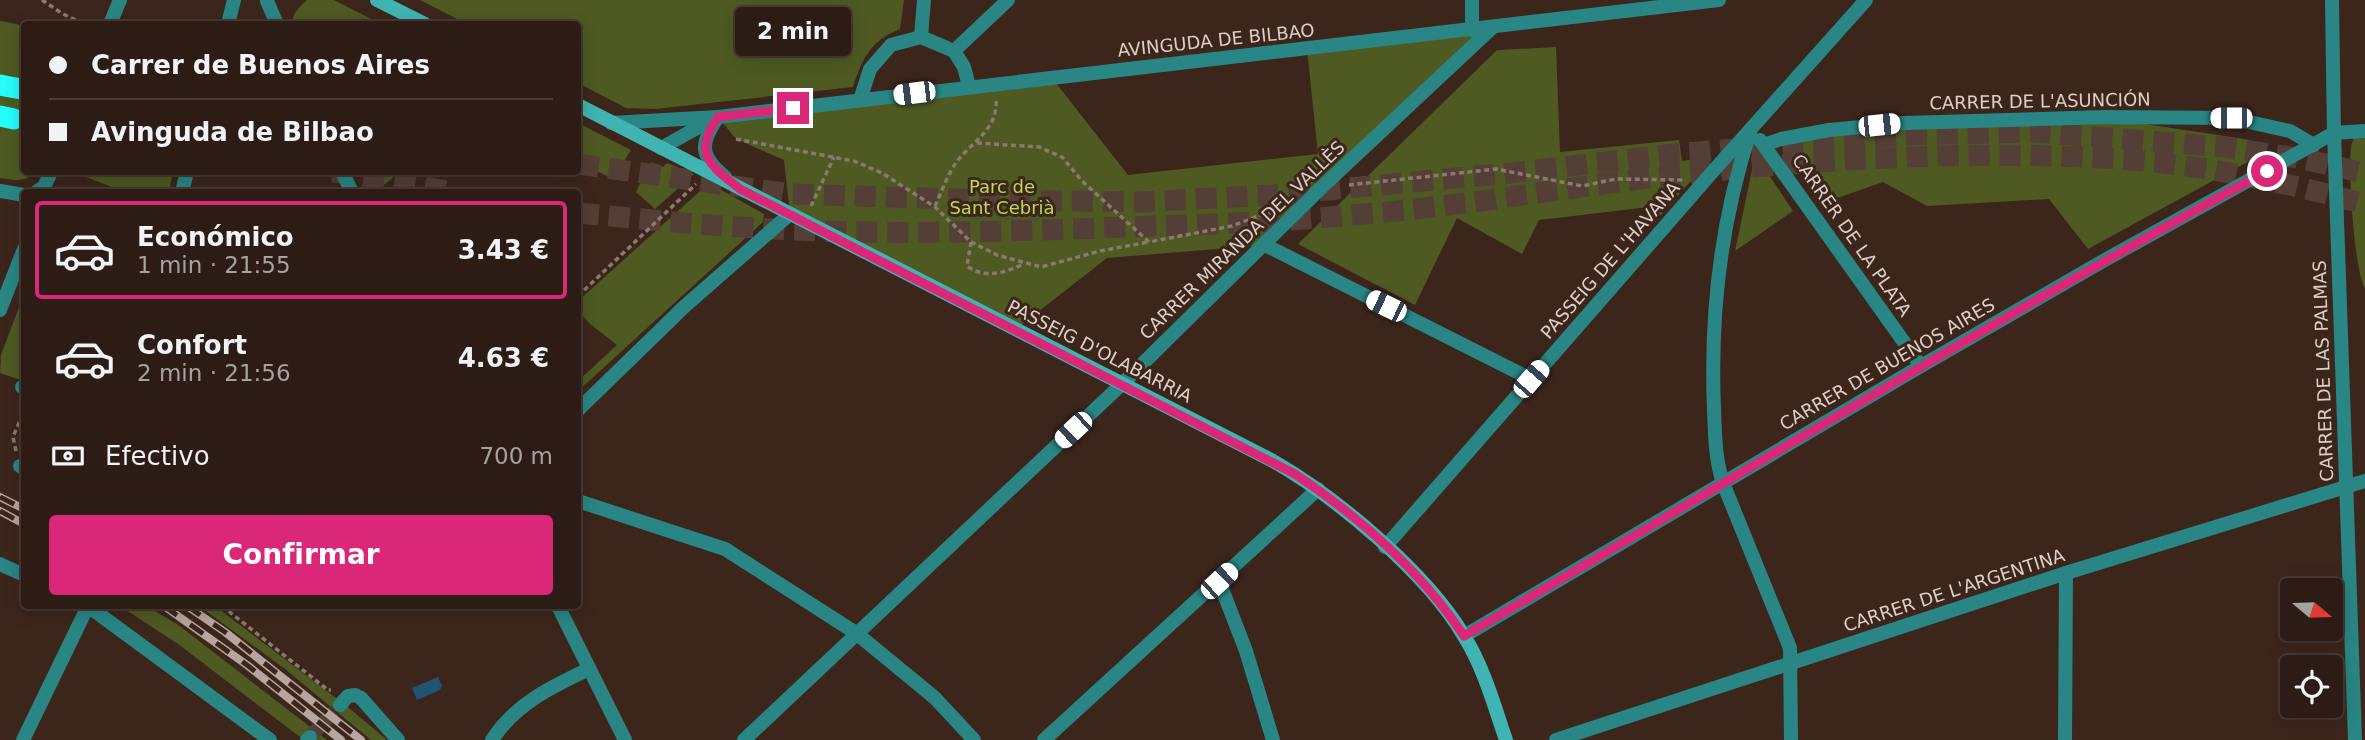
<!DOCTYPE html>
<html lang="es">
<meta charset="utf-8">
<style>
:root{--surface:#2d1c15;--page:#35251e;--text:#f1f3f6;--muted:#a7a1a0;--line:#483a34;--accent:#db2777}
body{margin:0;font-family:"DejaVu Sans",sans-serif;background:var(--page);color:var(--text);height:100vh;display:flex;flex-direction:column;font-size:26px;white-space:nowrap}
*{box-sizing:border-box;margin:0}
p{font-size:23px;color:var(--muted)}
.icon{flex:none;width:38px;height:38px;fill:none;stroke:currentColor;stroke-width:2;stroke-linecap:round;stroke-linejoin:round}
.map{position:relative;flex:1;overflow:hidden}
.side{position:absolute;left:21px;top:189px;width:560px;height:420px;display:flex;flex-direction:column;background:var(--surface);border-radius:7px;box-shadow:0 4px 18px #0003,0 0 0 2px var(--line)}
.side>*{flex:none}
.top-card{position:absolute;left:21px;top:21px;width:560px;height:154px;border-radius:7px;box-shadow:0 4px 18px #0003,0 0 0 2px var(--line);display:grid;align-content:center;height:154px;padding:0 28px;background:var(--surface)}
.needle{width:46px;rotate:109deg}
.fabs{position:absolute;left:2280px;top:578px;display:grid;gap:14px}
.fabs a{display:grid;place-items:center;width:63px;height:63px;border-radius:7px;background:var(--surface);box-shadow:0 4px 18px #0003,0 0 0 2px var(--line);font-size:35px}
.end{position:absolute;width:32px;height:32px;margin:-16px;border:9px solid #db2777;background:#fff;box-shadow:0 0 0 4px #fff}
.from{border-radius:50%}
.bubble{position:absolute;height:49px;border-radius:7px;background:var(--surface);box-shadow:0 4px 18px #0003,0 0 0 2px var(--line);font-size:23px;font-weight:800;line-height:49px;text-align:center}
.car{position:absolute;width:21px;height:42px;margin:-21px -10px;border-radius:9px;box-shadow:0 0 5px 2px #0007;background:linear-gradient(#fff 24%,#345 0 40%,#fff 0 76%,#345 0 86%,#fff 0)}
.top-card b{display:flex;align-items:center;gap:24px;height:66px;font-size:26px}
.top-card b+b{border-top:2px solid var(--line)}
.top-card i{width:18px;height:18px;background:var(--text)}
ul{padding:12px 0 0;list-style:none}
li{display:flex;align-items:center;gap:21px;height:98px;margin:0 14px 10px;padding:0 14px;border:4px solid transparent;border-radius:7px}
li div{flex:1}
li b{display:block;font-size:26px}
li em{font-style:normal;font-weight:800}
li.selected{border-color:var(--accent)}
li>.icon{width:63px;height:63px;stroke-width:1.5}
.pay{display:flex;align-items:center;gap:18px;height:77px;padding:0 28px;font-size:26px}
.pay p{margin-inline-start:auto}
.button{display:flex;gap:14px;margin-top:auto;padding:14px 28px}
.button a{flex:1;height:80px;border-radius:7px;background:var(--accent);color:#fff;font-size:28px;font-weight:800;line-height:80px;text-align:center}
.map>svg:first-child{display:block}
.green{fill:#4e5a22}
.water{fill:#215374}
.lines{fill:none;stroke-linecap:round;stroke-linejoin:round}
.minor-tunnel{stroke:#543f36;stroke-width:14;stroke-dasharray:14 7;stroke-linecap:butt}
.motorway-tunnel{stroke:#543f36;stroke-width:21;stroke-dasharray:21 10;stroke-linecap:butt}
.path{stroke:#8b7870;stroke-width:3.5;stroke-dasharray:5 3.5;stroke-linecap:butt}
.pedestrian{stroke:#298684;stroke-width:14}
.minor{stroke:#298684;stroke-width:14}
.tertiary{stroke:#298684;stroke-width:14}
.secondary{stroke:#40b4b2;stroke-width:14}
.motorway{stroke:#24fdfa;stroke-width:21}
.rail-casing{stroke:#b7a69f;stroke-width:8}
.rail{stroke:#3c261c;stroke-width:5;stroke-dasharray:16;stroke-linecap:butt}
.route{stroke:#db2777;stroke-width:9}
.labels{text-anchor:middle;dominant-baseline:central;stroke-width:6;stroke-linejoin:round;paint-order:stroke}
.street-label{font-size:18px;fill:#decfc9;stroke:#3c261c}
.park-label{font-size:18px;fill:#bcd856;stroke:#3c261c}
</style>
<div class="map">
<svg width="2365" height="740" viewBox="0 0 2365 740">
<rect width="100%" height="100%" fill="#3c261c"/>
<g class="green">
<path d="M307,0H334L381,24H292C292,14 299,7 307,0Z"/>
<path d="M420,0H904L900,29C871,40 862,59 853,87L655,109L626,108L578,83V24H467Z"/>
<path d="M0,21L17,24L24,28V172H35C25,183 14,180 0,178Z"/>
<path d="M1481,29L1265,245L1107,258L1016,329L790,214L784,160L736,139L718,117L1052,78L1128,175L1318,154L1307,49Z"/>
<path d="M1556,47L1560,152L1679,140L1682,161L1712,157L1659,217L1649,207L1539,220L1522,254L1457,218L1415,305L1298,244L1497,50Z"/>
<path d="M578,123L631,150L613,179L578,162Z"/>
<path d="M2139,123L2250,140L2262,154L2088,249L2049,199L1927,206L1883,182L1823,203L1784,144L1803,139L1943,126Z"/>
<path d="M2365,124V289C2354,269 2348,173 2351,147C2352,139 2360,131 2365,124Z"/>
<path d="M651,162L663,167L667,163L694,174L655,209L636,192Z"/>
<path d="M1761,163L1793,211L1735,251L1752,170Z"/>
<path d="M73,172H173L169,192H125Z"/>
<path d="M360,172H400L375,192H371Z"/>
<path d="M709,183L764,214L763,222L578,391V381L617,345L589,323L578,310V301Z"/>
<path d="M24,294V381L0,373L1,355Z"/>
<path d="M120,606H146L177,624L327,740H304L178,644Z"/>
<path d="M199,606H215L349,708L387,740H371L285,669Z"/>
</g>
<path class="water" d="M438,677L442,686L440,690L417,700L412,688Z"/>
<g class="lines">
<path class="minor-tunnel" d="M310,737L340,705"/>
<g class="motorway-tunnel">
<path d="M578,164L790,194L990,200L1140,202L1273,195L1510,173L1675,154L1905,135L2033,132L2224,147L2303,159L2365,173"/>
<path d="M333,172L454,192"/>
<path d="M578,213C643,219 709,226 775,229C883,235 992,232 1100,228C1184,225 1269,223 1353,215C1455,207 1556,189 1657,177C1809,160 1964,149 2117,159C2200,164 2284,182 2365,204"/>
</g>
<g class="path">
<path d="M42,0L63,14L84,24"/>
<path d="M736,139L854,161L882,173L935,207L971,242L997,255L1041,267L1100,251L1149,242"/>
<path d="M977,143L1039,147L1062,157L1082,181L1149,242L1232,226L1266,213L1273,215"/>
<path d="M1349,185L1496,169L1582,186L1616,179L1684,180"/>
<path d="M811,206L834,157"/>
<path d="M935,206C942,191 948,173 958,160C974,141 998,128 996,100"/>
<path d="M971,242L967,266C986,280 1005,272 1024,264"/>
<path d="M578,296L696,184"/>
<path d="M16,451L13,437L24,411"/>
<path d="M222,606L328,690H331"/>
</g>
<g class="pedestrian">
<path d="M2334,133L2365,131"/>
<path d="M22,387L24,386"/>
</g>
<g class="minor">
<path d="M1472,0V30"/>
<path d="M2332,0L2334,133L2355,740"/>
<path d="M267,1L277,24"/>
<path d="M228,24L234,0"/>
<path d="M921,37L924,0"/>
<path d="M954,51L1008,0"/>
<path d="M860,100L870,69L891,45L921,37L954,51L964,67L969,86"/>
<path d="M1750,132C1721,221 1710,315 1714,409C1715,434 1715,459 1723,483L1790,648L1791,740"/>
<path d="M1760,140L1921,366"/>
<path d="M1764,145L1781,139L1829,130L1905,123L2105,117L2231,118L2290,131L2314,145"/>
<path d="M342,172L352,192"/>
<path d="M182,192L187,172"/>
<path d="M1265,245L1531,379"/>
<path d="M0,310L24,249"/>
<path d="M578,410L685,306L790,214"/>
<path d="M20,466L24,469"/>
<path d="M578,501L725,549L856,633L935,698L974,740"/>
<path d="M1385,547L1715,169L1866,0"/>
<path d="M1219,581L1246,651L1273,740"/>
<path d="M558,606L625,740"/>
<path d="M1464,636L1921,366L2103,261L2334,133"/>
<path d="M340,705L348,696L355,695L361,698L398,740"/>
<path d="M23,740L88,606"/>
<path d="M307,740L310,737"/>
<path d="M492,740C515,704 551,687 589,669"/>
<path d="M744,740L1122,384L1322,187L1492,28"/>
<path d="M1044,740L1318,489"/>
<path d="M1556,740L2066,573L2365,481"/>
<path d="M2065,740L2066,573"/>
</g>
<g class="tertiary">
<path d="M110,24L120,0"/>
<path d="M718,117C700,143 699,156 725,177"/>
<path d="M611,123L718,117L1719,0"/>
<path d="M661,148L713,119"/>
<path d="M0,191L24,195"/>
<path d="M36,192L44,187L51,172"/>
<path d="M0,564L24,575"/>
<path d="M88,606L270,740"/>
</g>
<g class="secondary">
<path d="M377,0L425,24"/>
<path d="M578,105L1273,461C1336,497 1427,573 1464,636C1484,668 1494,705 1506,740"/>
</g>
<g class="motorway">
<path d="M0,85L21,89"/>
<path d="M0,116L14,119"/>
</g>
<g class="rail-casing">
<g id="rail">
<path d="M0,497L24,509"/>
<path d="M0,511L24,524"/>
<path d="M164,606L247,665L341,740"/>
<path d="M187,606L225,632L361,740"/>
</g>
</g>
<use href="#rail" class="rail"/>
</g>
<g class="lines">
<path class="route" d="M793,108L718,117C692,154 710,165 740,189L1295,474C1359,517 1422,572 1464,636C1731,480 1995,319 2267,171"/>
</g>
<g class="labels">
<g class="street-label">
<text transform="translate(1216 40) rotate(-6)">AVINGUDA DE BILBAO</text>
<text transform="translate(2040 101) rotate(-1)">CARRER DE L'ASUNCIÓN</text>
<text transform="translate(1852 235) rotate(55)">CARRER DE LA PLATA</text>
<text transform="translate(1242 240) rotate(-44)">CARRER MIRANDA DEL VALLÈS</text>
<text transform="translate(1610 260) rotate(-49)">PASSEIG DE L'HAVANA</text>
<text transform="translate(1100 351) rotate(27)">PASSEIG D'OLABARRIA</text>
<text transform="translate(1887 364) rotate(-30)">CARRER DE BUENOS AIRES</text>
<text transform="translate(2323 371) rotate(-92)">CARRER DE LAS PALMAS</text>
<text transform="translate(1954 590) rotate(-18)">CARRER DE L'ARGENTINA</text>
</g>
<g class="park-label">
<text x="1002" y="186">Parc de<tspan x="1002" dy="21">Sant Cebrià</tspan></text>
</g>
</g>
</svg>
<div class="fabs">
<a><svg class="needle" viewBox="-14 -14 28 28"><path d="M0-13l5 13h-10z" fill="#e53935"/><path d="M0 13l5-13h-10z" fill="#a7a1a0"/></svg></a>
<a><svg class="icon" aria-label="locate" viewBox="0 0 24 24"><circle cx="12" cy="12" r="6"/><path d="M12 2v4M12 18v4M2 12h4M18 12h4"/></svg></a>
</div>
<i class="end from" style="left:2267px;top:171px"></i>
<i class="end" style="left:793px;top:108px"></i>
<div class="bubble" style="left:735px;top:7px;width:116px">2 min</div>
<i class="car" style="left:914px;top:93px;rotate:263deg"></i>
<i class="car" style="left:2231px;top:118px;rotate:270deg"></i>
<i class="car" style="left:1879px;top:125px;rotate:84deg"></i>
<i class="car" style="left:1386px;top:306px;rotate:296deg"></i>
<i class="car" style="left:1531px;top:379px;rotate:41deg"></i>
<i class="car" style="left:1073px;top:430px;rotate:227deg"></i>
<i class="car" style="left:1219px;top:581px;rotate:47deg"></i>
<div class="top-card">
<b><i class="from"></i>Carrer de Buenos Aires</b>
<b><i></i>Avinguda de Bilbao</b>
</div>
<section class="side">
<ul>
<li class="selected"><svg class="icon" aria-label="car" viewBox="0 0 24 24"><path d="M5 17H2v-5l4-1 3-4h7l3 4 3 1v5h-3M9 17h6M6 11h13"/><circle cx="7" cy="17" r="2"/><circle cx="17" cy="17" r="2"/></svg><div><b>Económico</b><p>1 min · 21:55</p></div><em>3.43 €</em></li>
<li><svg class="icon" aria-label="car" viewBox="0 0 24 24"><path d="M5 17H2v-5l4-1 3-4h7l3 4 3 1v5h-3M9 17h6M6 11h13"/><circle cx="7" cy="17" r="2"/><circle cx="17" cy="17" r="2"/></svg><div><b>Confort</b><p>2 min · 21:56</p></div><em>4.63 €</em></li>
</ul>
<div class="pay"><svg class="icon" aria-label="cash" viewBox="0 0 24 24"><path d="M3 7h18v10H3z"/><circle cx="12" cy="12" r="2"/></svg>Efectivo<p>700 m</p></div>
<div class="button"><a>Confirmar</a></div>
</section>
</div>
